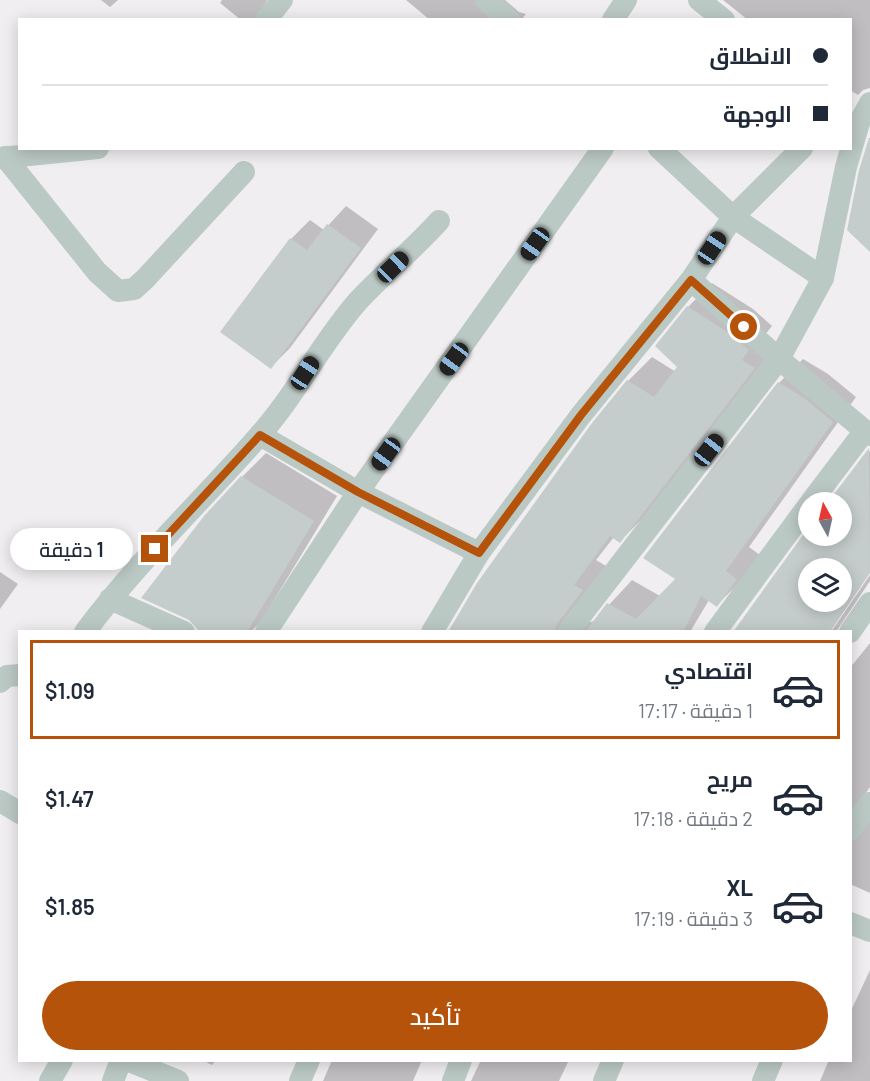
<!DOCTYPE html>
<html lang="ar">
<meta charset="utf-8">
<style>
:root{--surface:#fff;--page:#f2f2f3;--text:#1f2937;--muted:#747a83;--line:#e0e1e3;--accent:#b45309}
body{margin:0;font-family:Barlow,Cairo,sans-serif;background:var(--page);color:var(--text);direction:rtl;height:100vh;display:flex;flex-direction:column;font-size:22px;white-space:nowrap}
*{box-sizing:border-box;margin:0}
p{font-size:20px;color:var(--muted)}
.icon{flex:none;width:33px;height:33px;fill:none;stroke:currentColor;stroke-width:2;stroke-linecap:round;stroke-linejoin:round}
.map{position:relative;flex:1;overflow:hidden;direction:ltr}
.panel{position:absolute;left:18px;top:630px;width:834px;height:432px;display:flex;flex-direction:column;background:var(--surface);border-radius:0px;box-shadow:0 3px 15px #0003;direction:rtl}
.panel>*{flex:none}
.hud{position:absolute;left:18px;top:18px;width:834px;height:132px;border-radius:0px;box-shadow:0 3px 15px #0003;direction:rtl;display:grid;align-content:center;height:132px;padding:0 24px;background:var(--surface)}
.needle{width:39px;rotate:352deg}
.tools{position:absolute;left:798px;top:492px;display:grid;gap:12px}
.tools a{display:grid;place-items:center;width:54px;height:54px;border-radius:50%;background:var(--surface);box-shadow:0 3px 15px #0003;font-size:30px}
.end{position:absolute;width:27px;height:27px;margin:-14px;border:8px solid #b45309;background:#fff;box-shadow:0 0 0 3px #fff}
.from{border-radius:50%}
.bubble{position:absolute;height:42px;border-radius:21px;background:var(--surface);box-shadow:0 3px 15px #0003;font-size:20px;font-weight:600;line-height:42px;text-align:center;direction:rtl}
.car{position:absolute;width:18px;height:36px;margin:-18px -9px;border-radius:8px;box-shadow:0 0 4px 2px #0007;background:linear-gradient(#222 24%,#8ab4d8 0 40%,#222 0 76%,#8ab4d8 0 86%,#222 0)}
.hud b{display:flex;align-items:center;gap:21px;height:57px;font-size:22px}
.hud b+b{border-top:2px solid var(--line)}
.hud i{width:15px;height:15px;background:var(--text)}
ul{padding:10px 0 0;list-style:none}
li{display:flex;align-items:center;gap:18px;height:99px;margin:0 12px 9px;padding:0 12px;border:3px solid transparent;border-radius:0px}
li div{flex:1}
li b{display:block;font-size:22px}
li em{font-style:normal;font-weight:600}
li.current{border-color:var(--accent)}
li>.icon{width:54px;height:54px;stroke-width:1.5}
.action{display:flex;gap:12px;margin-top:auto;padding:12px 24px}
.action a{flex:1;height:69px;border-radius:36px;background:var(--accent);color:#fff;font-size:24px;font-weight:600;line-height:69px;text-align:center}
.map>svg:first-child{display:block}
.shadow{fill:#0003;fill-rule:evenodd}
.building{fill:#c5cdcc;fill-rule:evenodd}
.lines{fill:none;stroke-linecap:round;stroke-linejoin:round}
.minor{stroke:#bbc9c4;stroke-width:22}
.route{stroke:#b45309;stroke-width:8}
</style>
<div class="map">
<svg width="870" height="1081" viewBox="0 0 870 1081">
<rect width="100%" height="100%" fill="#f0eef0"/>
<g class="shadow">
<path d="M101,0H118L110,7Z"/>
<path d="M222,0H267L258,20H241L220,3Z"/>
<path d="M406,0H505L519,12L526,14L521,20H430Z"/>
<path d="M723,0H870V88L863,90L858,95L850,90V20H748Z"/>
<path d="M346,206L378,229L290,348L271,367L223,332L291,239L310,220L324,230Z"/>
<path d="M712,283L753,309L772,326L764,336L777,344L644,517L620,541L614,537L596,560L606,566L583,619L590,622L594,621L632,580L660,596L677,578L779,383L803,359L828,374L856,397L749,547L760,555L741,581L717,605L709,600L690,632H448L628,381L652,357L676,372L679,367L657,345L688,307Z"/>
<path d="M870,451V570L828,632H735L808,532V536H842V502H830ZM808,568H842V602H808Z"/>
<path d="M266,453L337,496L262,620L251,632H207L190,618L242,477Z"/>
<path d="M0,572L18,584L0,609Z"/>
<path d="M870,575V581L836,632H831Z"/>
<path d="M870,643V787L863,797L870,819V893L850,884V668Z"/>
<path d="M870,970V1081H820L829,1060H850V1013Z"/>
<path d="M202,1060H216L212,1065Z"/>
<path d="M332,1060H422L413,1081H323Z"/>
<path d="M481,1060H569L559,1081H471Z"/>
</g>
<g class="building">
<path d="M869,138H870V252L847,230L859,170Z"/>
<path d="M327,224L361,248L271,369L220,332L290,238L307,250Z"/>
<path d="M687,306L729,333L749,350L742,360L755,368L620,543L610,536L574,585L583,590L557,624L555,632H448L477,583L592,423L627,380L654,397L677,367L655,346Z"/>
<path d="M778,382L804,398L833,422L726,571L737,579L717,607L701,596L683,632H585L607,603L636,619L675,579L643,558Z"/>
<path d="M869,448L870,573L830,632H733L808,528V536H842V502H828ZM808,568H842V602H808Z"/>
<path d="M241,476L314,521L247,632H203L197,629L189,620L141,598L204,516Z"/>
</g>
<g class="lines">
<g class="minor">
<path d="M486,0L509,20"/>
<path d="M699,0L724,20"/>
<path d="M266,20L282,0"/>
<path d="M613,20L626,0"/>
<path d="M659,148L733,217L823,278"/>
<path d="M5,157L97,272L118,291L134,289L145,279L244,172"/>
<path d="M0,158L98,148"/>
<path d="M691,280L779,359L870,435"/>
<path d="M260,435L358,492L479,553"/>
<path d="M811,502L864,432"/>
<path d="M110,599L184,632"/>
<path d="M85,632C137,562 201,502 258,437C296,395 321,343 358,301C384,273 414,249 439,221"/>
<path d="M266,632L358,492L603,148"/>
<path d="M432,632L479,553L581,415L691,280L733,217L802,148"/>
<path d="M568,632L779,359L823,278L846,167L859,123L870,103"/>
<path d="M715,632L808,506"/>
<path d="M850,632L870,603"/>
<path d="M0,682L7,676L20,675"/>
<path d="M0,801L20,813"/>
<path d="M850,830L870,803"/>
<path d="M850,923L870,931"/>
<path d="M127,1060L178,1081"/>
<path d="M50,1081L62,1060"/>
<path d="M113,1081L121,1060"/>
<path d="M300,1081L309,1060"/>
<path d="M453,1081L461,1060"/>
<path d="M604,1081L613,1060"/>
<path d="M763,1081L772,1060"/>
</g>
</g>
<g class="lines">
<path class="route" d="M155,549L260,435L358,492L479,553L581,415L691,280L744,327"/>
</g>
</svg>
<div class="tools">
<a><svg class="needle" viewBox="-14 -14 28 28"><path d="M0-13l5 13h-10z" fill="#e53935"/><path d="M0 13l5-13h-10z" fill="#747a83"/></svg></a>
<a><svg class="icon" aria-label="layers" viewBox="0 0 24 24"><path d="M12 4l9 5-9 5-9-5zM3 14l9 5 9-5"/></svg></a>
</div>
<i class="end from" style="left:744px;top:327px"></i>
<i class="end" style="left:155px;top:549px"></i>
<div class="bubble" style="left:10px;top:528px;width:123px">1 دقيقة</div>
<i class="car" style="left:535px;top:244px;rotate:215deg"></i>
<i class="car" style="left:712px;top:248px;rotate:34deg"></i>
<i class="car" style="left:393px;top:267px;rotate:46deg"></i>
<i class="car" style="left:454px;top:359px;rotate:216deg"></i>
<i class="car" style="left:305px;top:373px;rotate:33deg"></i>
<i class="car" style="left:709px;top:450px;rotate:38deg"></i>
<i class="car" style="left:386px;top:454px;rotate:216deg"></i>
<div class="hud">
<b><i class="from"></i>الانطلاق</b>
<b><i></i>الوجهة</b>
</div>
<section class="panel">
<ul>
<li class="current"><svg class="icon" aria-label="car" viewBox="0 0 24 24"><path d="M5 17H2v-5l4-1 3-4h7l3 4 3 1v5h-3M9 17h6M6 11h13"/><circle cx="7" cy="17" r="2"/><circle cx="17" cy="17" r="2"/></svg><div><b>اقتصادي</b><p>1 دقيقة · 17:17</p></div><em>$1.09</em></li>
<li><svg class="icon" aria-label="car" viewBox="0 0 24 24"><path d="M5 17H2v-5l4-1 3-4h7l3 4 3 1v5h-3M9 17h6M6 11h13"/><circle cx="7" cy="17" r="2"/><circle cx="17" cy="17" r="2"/></svg><div><b>مريح</b><p>2 دقيقة · 17:18</p></div><em>$1.47</em></li>
<li><svg class="icon" aria-label="car" viewBox="0 0 24 24"><path d="M5 17H2v-5l4-1 3-4h7l3 4 3 1v5h-3M9 17h6M6 11h13"/><circle cx="7" cy="17" r="2"/><circle cx="17" cy="17" r="2"/></svg><div><b>XL</b><p>3 دقيقة · 17:19</p></div><em>$1.85</em></li>
</ul>
<div class="action"><a>تأكيد</a></div>
</section>
</div>
